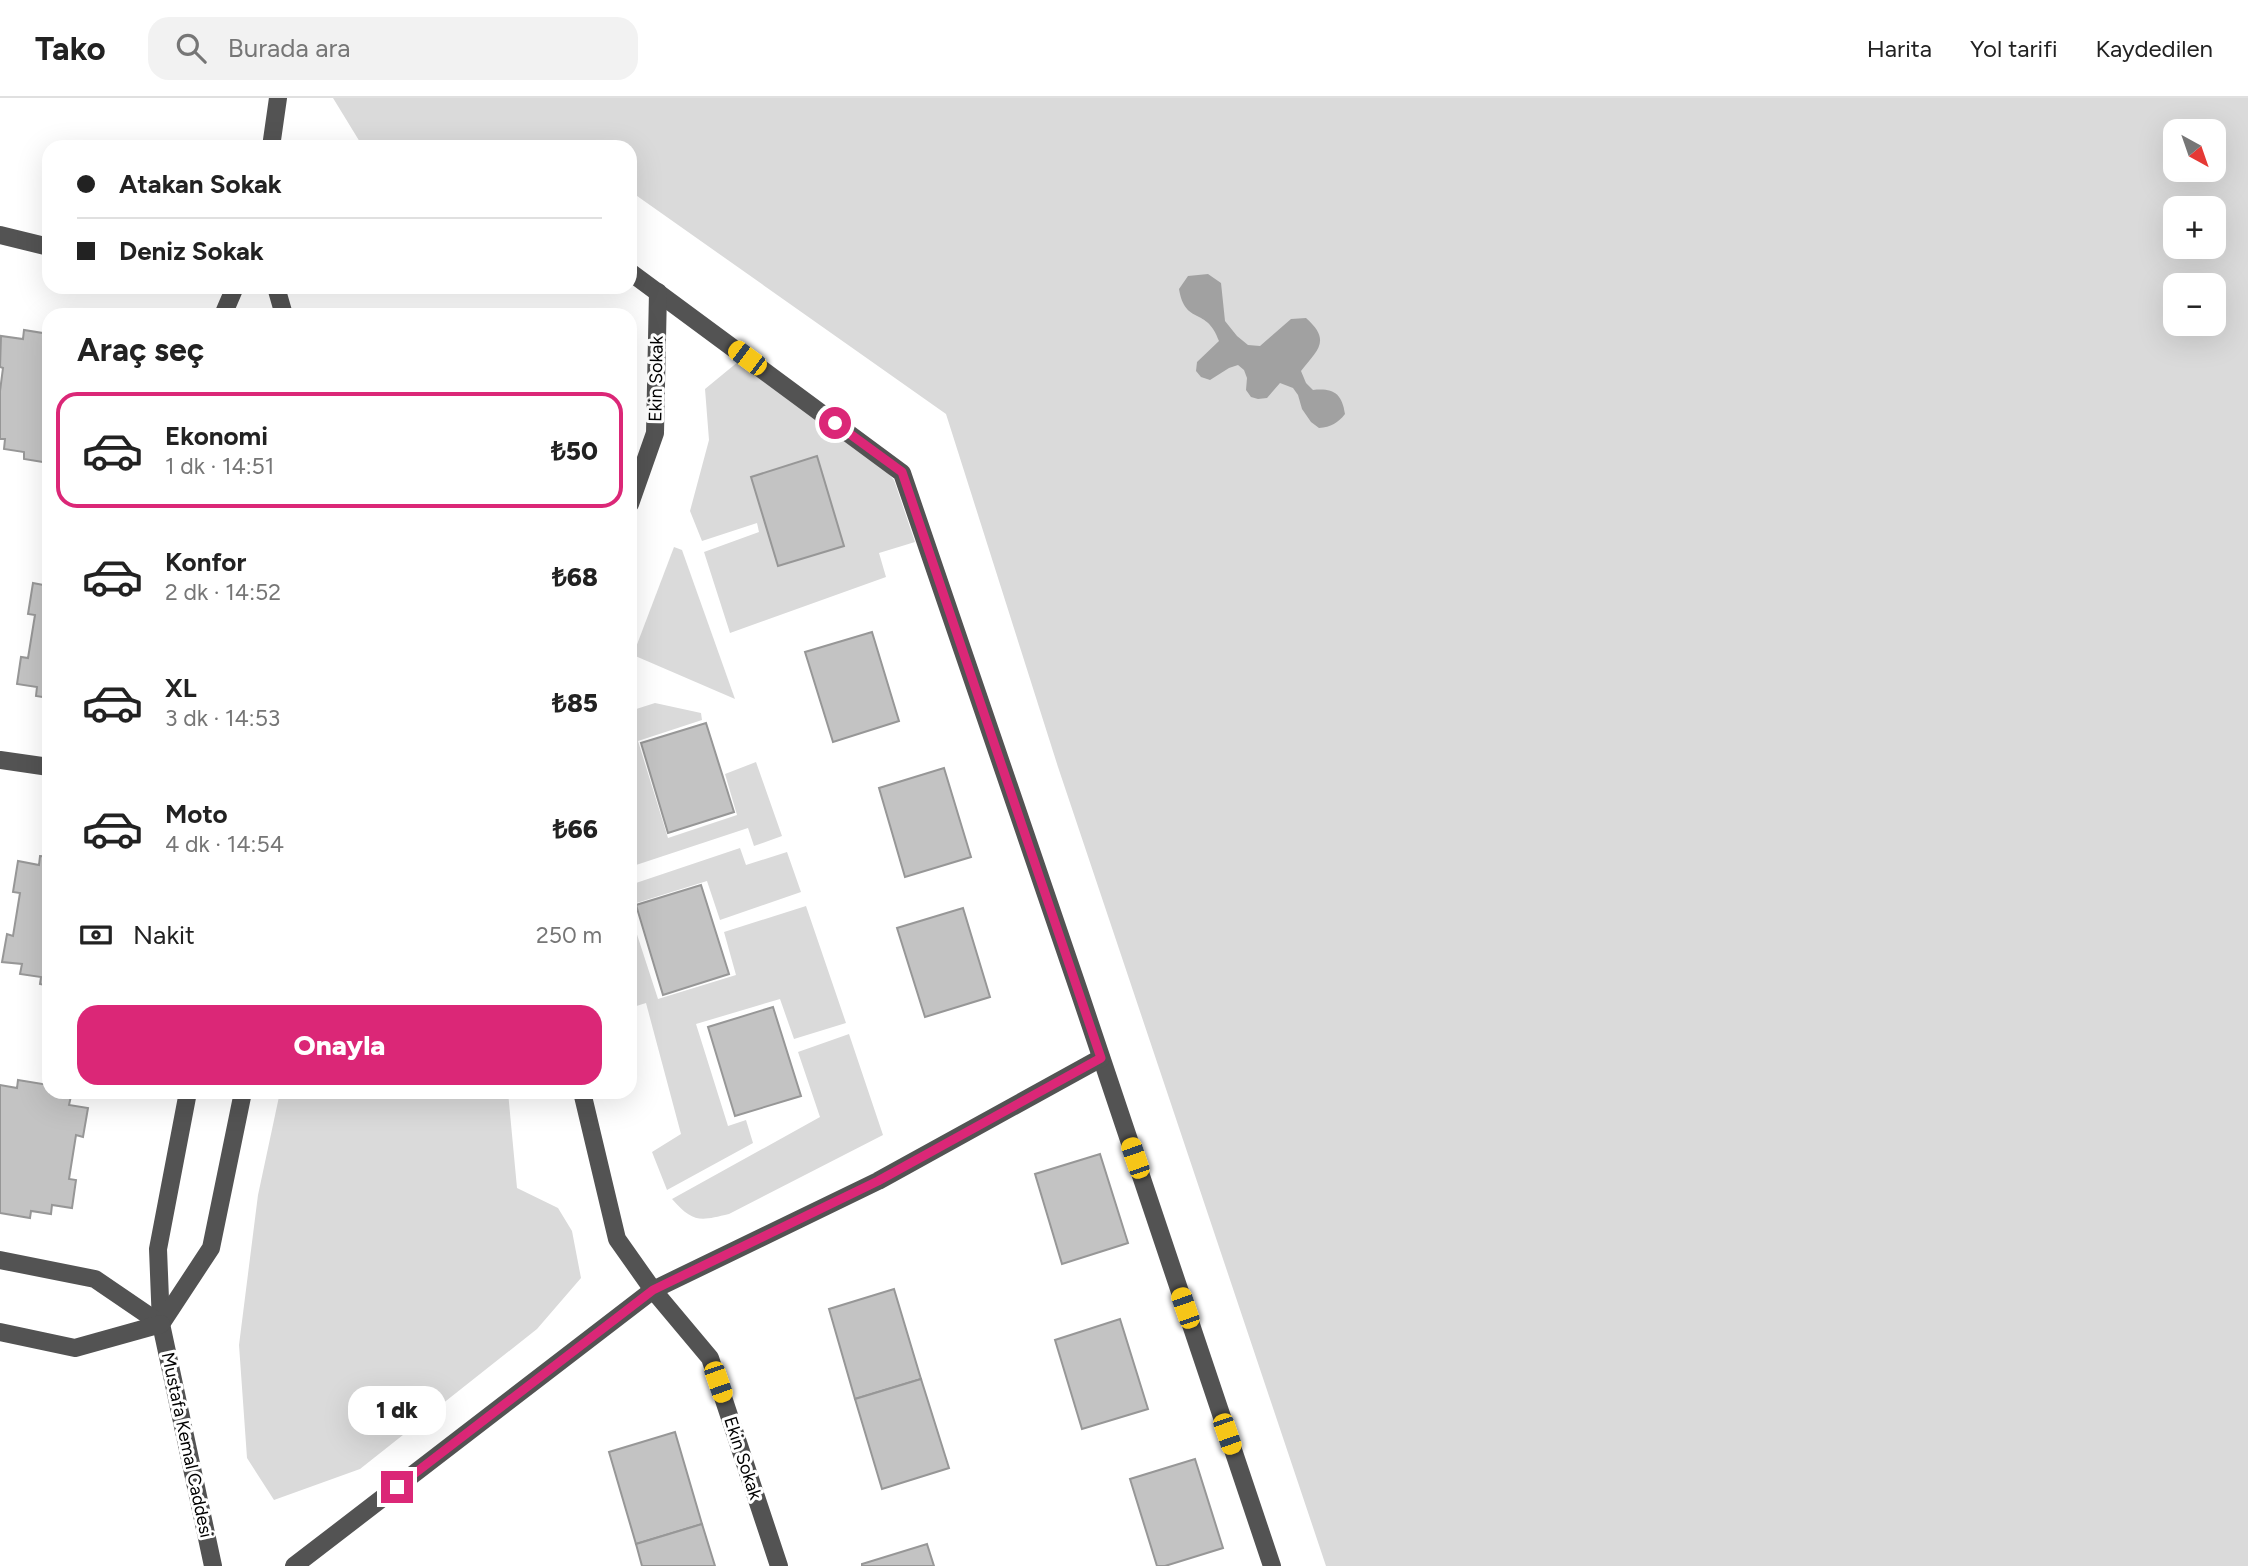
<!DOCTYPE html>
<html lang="tr">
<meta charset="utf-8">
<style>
:root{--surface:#fff;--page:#f2f2f2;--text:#222;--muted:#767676;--line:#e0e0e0;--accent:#db2777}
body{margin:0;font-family:Figtree,sans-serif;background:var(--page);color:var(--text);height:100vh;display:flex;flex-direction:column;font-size:26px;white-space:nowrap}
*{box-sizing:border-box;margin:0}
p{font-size:23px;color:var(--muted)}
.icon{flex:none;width:38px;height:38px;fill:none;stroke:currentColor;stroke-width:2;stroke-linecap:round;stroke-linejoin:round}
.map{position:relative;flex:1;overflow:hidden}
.side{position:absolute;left:42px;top:210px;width:595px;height:791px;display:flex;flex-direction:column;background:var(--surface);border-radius:21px;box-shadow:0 7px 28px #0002}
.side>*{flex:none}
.guide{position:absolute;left:42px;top:42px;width:595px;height:154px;border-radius:21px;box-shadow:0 7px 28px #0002;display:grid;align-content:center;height:154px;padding:0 35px;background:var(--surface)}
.needle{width:46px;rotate:140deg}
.fabs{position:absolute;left:2163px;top:21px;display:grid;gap:14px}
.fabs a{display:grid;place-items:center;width:63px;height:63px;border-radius:14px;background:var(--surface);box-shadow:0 7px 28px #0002;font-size:35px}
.end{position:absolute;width:32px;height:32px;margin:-16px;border:9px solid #db2777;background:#fff;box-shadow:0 0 0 4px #fff}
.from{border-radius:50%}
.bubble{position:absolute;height:49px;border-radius:21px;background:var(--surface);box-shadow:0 7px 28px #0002;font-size:23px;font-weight:800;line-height:49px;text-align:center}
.car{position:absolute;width:21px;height:42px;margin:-21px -10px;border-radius:9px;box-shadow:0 0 5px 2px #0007;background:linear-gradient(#f5c518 24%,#345 0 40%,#f5c518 0 76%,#345 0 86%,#f5c518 0)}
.guide b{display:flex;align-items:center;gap:24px;height:66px;font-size:26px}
.guide b+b{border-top:2px solid var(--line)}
.guide i{width:18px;height:18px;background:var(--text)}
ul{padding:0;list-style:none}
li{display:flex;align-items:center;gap:21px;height:116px;margin:0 14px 10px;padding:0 21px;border:4px solid transparent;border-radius:21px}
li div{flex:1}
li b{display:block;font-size:26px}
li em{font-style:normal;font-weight:800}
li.on{border-color:var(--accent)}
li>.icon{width:63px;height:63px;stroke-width:1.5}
h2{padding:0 35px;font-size:32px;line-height:84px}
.pay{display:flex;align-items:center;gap:18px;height:77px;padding:0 35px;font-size:26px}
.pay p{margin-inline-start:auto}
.button{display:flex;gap:14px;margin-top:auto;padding:14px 35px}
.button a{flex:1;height:80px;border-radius:21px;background:var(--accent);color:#fff;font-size:28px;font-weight:800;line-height:80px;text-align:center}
header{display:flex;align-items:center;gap:42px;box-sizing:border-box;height:98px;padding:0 35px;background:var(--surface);border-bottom:2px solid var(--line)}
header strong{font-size:33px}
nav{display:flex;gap:38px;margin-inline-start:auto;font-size:24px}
.search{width:490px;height:63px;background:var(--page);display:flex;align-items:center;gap:18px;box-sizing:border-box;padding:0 24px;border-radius:21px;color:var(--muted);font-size:26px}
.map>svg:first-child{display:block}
.green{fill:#dadada;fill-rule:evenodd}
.water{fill:#a1a1a1}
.building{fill:#c3c3c3;stroke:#979797;stroke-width:2}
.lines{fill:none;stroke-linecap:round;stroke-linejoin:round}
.minor{stroke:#535353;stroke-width:18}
.route{stroke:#db2777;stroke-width:9}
.labels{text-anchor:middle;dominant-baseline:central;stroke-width:6;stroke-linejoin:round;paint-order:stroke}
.street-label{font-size:18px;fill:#000;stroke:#fff}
</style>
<header>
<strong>Tako</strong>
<div class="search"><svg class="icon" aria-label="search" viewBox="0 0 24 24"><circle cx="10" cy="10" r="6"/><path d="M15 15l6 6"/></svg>Burada ara</div>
<nav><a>Harita</a><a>Yol tarifi</a><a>Kaydedilen</a></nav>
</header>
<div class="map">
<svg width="2248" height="1468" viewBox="0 0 2248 1468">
<rect width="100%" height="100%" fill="#fff"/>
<g class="green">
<path d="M333,0H2248V1468H1326L1058,669L946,316L630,93V49H363ZM2175,33H2214V72H2175ZM2175,110H2214V149H2175ZM2175,187H2214V226H2175Z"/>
<path d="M739,263L877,363L894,382L915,444L879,455L886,479L730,535L704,454L759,434L757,425L702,443L690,413L709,342L705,291Z"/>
<path d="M674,449L682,452L735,601L633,557Z"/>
<path d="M655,605L701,615L702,622L638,643L668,740L737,717L725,676L756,664L782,738L754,748L748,730L630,769V613Z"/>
<path d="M740,750L746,767L787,754L801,794L720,822L707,783L630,807V787Z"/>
<path d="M806,808L846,925L794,941L780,901L696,926L728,1028L746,1022L753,1045L667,1092L652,1054L681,1036L646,905L630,910V815L658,901L736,877L724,834Z"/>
<path d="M849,936L883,1037L729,1116C700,1123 693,1125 672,1101L820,1019L798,954Z"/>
<path d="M280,994H508L517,1090L558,1110L572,1133L581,1180L537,1231L360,1371L274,1402L247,1360L239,1247L258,1097Z"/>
</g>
<path class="water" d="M1208,176L1221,185L1225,223L1237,238L1248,247L1260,248L1291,221L1306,220C1332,243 1317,252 1301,273L1306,285L1313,292C1333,290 1342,295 1345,316C1338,325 1331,329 1319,330L1311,324L1302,311L1298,297L1293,290L1280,285L1267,300L1258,301L1251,299L1246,292L1247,280L1244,272L1238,267L1229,270L1210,282L1201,279L1196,273L1197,264L1219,243C1207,208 1185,228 1179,191L1188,178Z"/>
<g class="building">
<path d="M45,228L49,229V365L24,361V354L4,351L5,341H0V293L3,270L0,269L1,238L23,241L24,232L43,235Z"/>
<path d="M817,358L844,448L778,468L751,379Z"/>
<path d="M33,485L49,488V600L36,598L37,589L17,586L21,559L28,560L35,517L28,516Z"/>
<path d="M872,534L899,623L833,644L805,554Z"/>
<path d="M706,625L734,714L668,735L641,645Z"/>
<path d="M944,670L971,759L905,779L879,690Z"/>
<path d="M40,758L49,759V888L40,886L41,879L20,876L22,866L2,864L7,836L13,838L20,795L13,794L18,763L39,767Z"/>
<path d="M701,787L729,876L663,897L636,807Z"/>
<path d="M963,810L990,899L925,919L897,830Z"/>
<path d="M773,909L801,998L735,1018L708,929Z"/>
<path d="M18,982L49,987L50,995L71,998L69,1007L88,1010L83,1039L76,1037L69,1081L76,1082L72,1110L52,1107L51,1116L31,1113L30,1120L0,1115V987L17,990Z"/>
<path d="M1100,1056L1128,1145L1062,1166L1035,1076Z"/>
<path d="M894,1191L921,1281L855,1301L829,1211Z"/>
<path d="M1120,1221L1148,1311L1082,1331L1055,1242Z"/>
<path d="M921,1281L949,1370L882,1391L855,1301Z"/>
<path d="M675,1334L702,1426L636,1446L609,1354Z"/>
<path d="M1195,1361L1223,1450L1165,1468H1157L1130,1381Z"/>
<path d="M702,1426L715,1468H642L636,1446Z"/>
<path d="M927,1446L934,1468H862V1466Z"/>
</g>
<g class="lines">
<g class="minor">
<path d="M271,49L278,0"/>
<path d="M0,137L49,149"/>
<path d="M630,174L902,375L1080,896L1272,1468"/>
<path d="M276,189L284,217"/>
<path d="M223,217L235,189"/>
<path d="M630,406L655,335L658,194"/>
<path d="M0,662L49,669"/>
<path d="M188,994L158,1151L161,1226L213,1468"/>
<path d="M582,994L617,1141L653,1192L710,1260L779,1468"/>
<path d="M0,1162L95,1181L161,1226"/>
<path d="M161,1226L211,1150L243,994"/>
<path d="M0,1234L75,1250L161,1226"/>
<path d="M294,1468L653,1192L878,1083L1101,960"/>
</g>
</g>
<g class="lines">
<path class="route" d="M397,1389L653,1192L878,1083L1101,960L902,374L835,325"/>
</g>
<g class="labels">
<g class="street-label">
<text transform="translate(656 281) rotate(-89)">Ekin Sokak</text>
<text transform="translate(187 1347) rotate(78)">Mustafa Kemal Caddesi</text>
<text transform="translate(743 1360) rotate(72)">Ekin Sokak</text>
</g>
</g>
</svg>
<div class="fabs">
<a><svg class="needle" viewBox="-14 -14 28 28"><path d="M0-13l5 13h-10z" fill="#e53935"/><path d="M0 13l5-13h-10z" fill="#767676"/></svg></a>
<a>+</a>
<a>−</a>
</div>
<i class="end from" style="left:835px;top:325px"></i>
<i class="end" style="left:397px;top:1389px"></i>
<div class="bubble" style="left:348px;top:1288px;width:98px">1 dk</div>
<i class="car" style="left:747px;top:260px;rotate:307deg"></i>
<i class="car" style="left:1135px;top:1060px;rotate:341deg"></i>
<i class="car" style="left:1185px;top:1210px;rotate:341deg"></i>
<i class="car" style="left:718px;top:1284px;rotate:161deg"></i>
<i class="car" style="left:1227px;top:1336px;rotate:161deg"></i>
<div class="guide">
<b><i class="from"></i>Atakan Sokak</b>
<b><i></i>Deniz Sokak</b>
</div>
<section class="side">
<h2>Araç seç</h2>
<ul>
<li class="on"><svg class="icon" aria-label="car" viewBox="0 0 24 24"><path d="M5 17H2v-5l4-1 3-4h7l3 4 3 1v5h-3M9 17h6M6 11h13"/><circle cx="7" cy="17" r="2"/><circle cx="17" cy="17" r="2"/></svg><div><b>Ekonomi</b><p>1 dk · 14:51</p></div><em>₺50</em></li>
<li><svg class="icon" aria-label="car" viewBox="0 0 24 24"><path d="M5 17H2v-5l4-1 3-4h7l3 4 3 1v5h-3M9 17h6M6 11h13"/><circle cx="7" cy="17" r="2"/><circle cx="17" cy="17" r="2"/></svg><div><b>Konfor</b><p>2 dk · 14:52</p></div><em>₺68</em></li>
<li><svg class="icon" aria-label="car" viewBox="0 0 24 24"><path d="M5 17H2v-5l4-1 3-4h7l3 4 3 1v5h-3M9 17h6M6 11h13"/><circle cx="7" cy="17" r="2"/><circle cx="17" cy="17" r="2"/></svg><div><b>XL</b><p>3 dk · 14:53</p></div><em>₺85</em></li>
<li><svg class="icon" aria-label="car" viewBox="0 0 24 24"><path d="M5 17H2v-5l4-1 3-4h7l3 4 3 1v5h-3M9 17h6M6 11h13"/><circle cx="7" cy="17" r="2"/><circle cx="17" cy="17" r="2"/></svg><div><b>Moto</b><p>4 dk · 14:54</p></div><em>₺66</em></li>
</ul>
<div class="pay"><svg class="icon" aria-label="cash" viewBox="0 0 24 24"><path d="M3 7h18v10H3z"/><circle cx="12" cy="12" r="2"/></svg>Nakit<p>250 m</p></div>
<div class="button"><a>Onayla</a></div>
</section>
</div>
